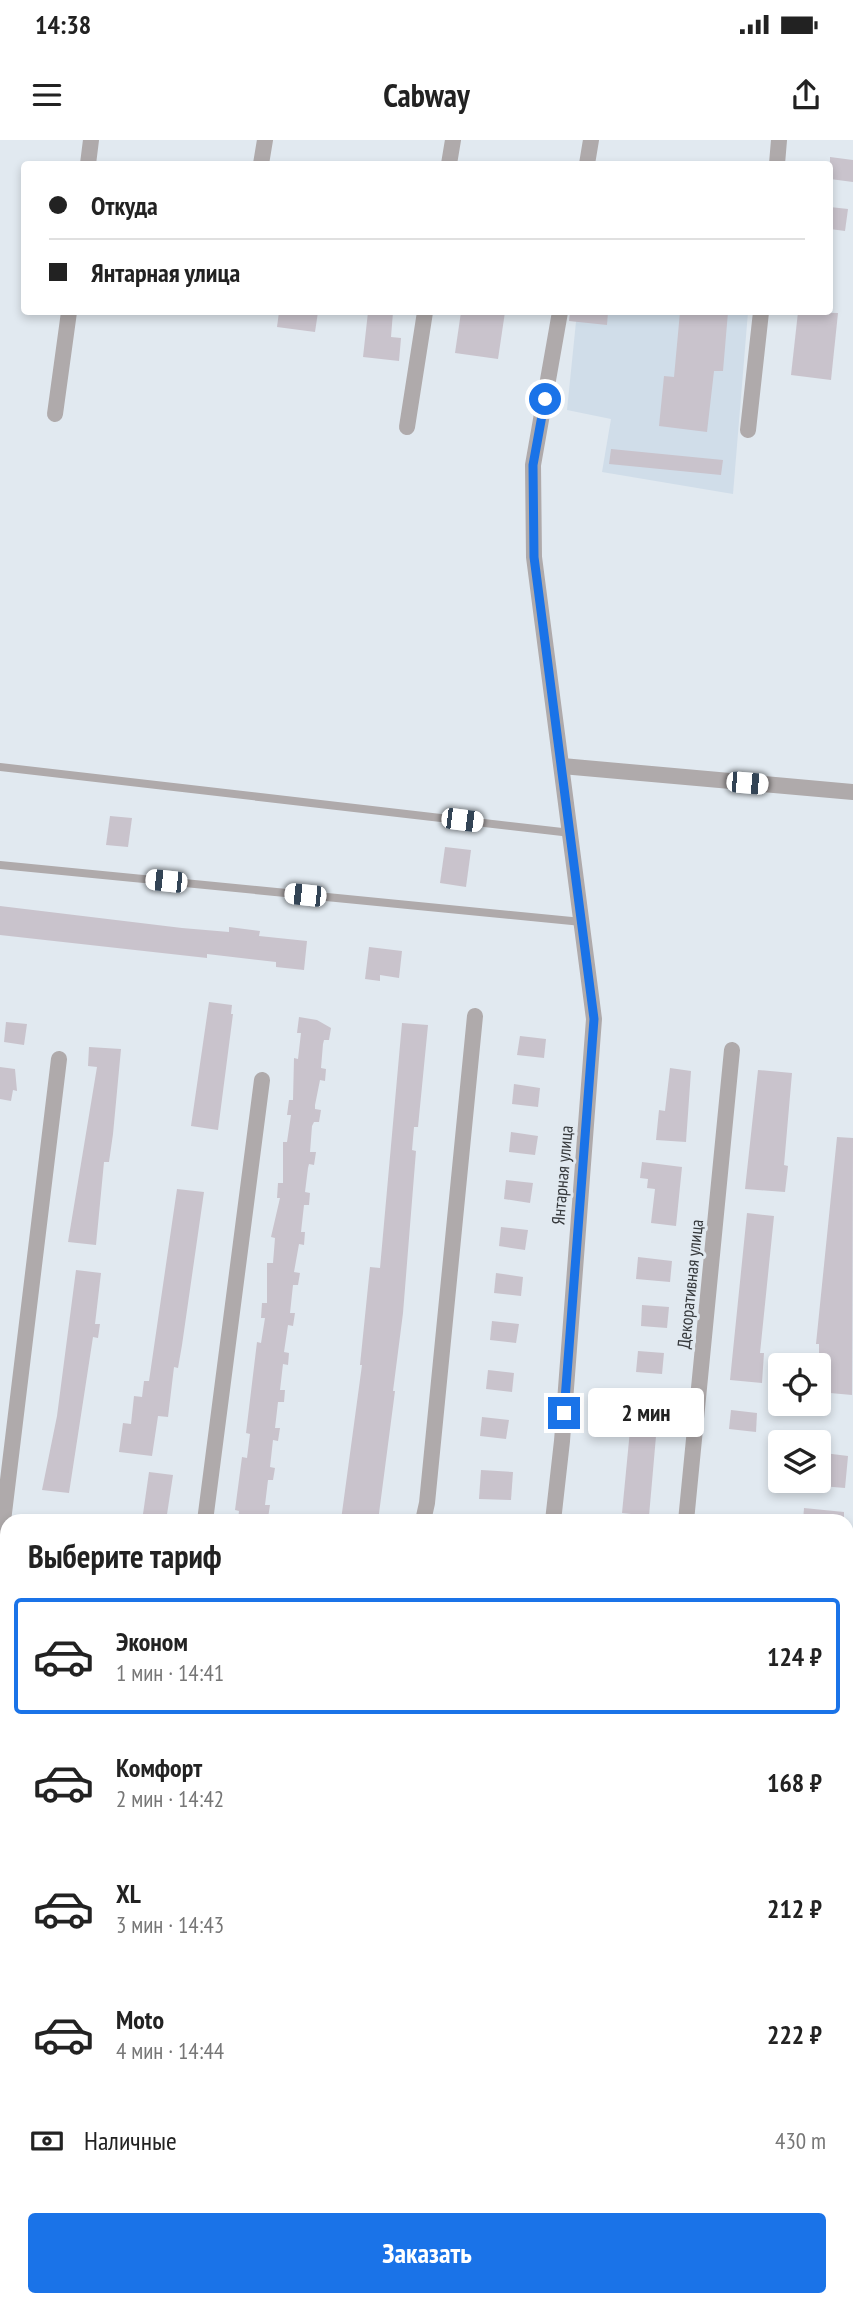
<!DOCTYPE html>
<html lang="ru">
<meta charset="utf-8">
<style>
:root{--surface:#fff;--page:#f2f2f2;--text:#222;--muted:#767676;--line:#e0e0e0;--accent:#1a73e8}
body{margin:0;font-family:"PT Sans Narrow",sans-serif;background:var(--page);color:var(--text);height:100vh;display:flex;flex-direction:column;font-size:26px;white-space:nowrap}
*{box-sizing:border-box;margin:0}
p{font-size:23px;color:var(--muted)}
.icon{flex:none;width:38px;height:38px;fill:none;stroke:currentColor;stroke-width:2;stroke-linecap:round;stroke-linejoin:round}
.map{position:relative;flex:1;overflow:hidden}
.panel{position:absolute;left:0px;top:1374px;width:854px;height:793px;display:flex;flex-direction:column;background:var(--surface);border-radius:21px 21px 0 0;box-shadow:0 4px 10px #0003}
.panel>*{flex:none}
.guide{position:absolute;left:21px;top:21px;width:812px;height:154px;border-radius:7px;box-shadow:0 4px 10px #0003;display:grid;align-content:center;height:154px;padding:0 28px;background:var(--surface)}
.fabs{position:absolute;left:768px;top:1213px;display:grid;gap:14px}
.fabs a{display:grid;place-items:center;width:63px;height:63px;border-radius:7px;background:var(--surface);box-shadow:0 4px 10px #0003;font-size:35px}
.end{position:absolute;width:32px;height:32px;margin:-16px;border:9px solid #1a73e8;background:#fff;box-shadow:0 0 0 4px #fff}
.from{border-radius:50%}
.bubble{position:absolute;height:49px;border-radius:7px;background:var(--surface);box-shadow:0 4px 10px #0003;font-size:23px;font-weight:800;line-height:49px;text-align:center}
.car{position:absolute;width:21px;height:42px;margin:-21px -10px;border-radius:9px;box-shadow:0 0 5px 2px #0007;background:linear-gradient(#fff 24%,#345 0 40%,#fff 0 76%,#345 0 86%,#fff 0)}
.guide b{display:flex;align-items:center;gap:24px;height:66px;font-size:26px}
.guide b+b{border-top:2px solid var(--line)}
.guide i{width:18px;height:18px;background:var(--text)}
ul{padding:0;list-style:none}
li{display:flex;align-items:center;gap:21px;height:116px;margin:0 14px 10px;padding:0 14px;border:4px solid transparent;border-radius:7px}
li div{flex:1}
li b{display:block;font-size:26px}
li em{font-style:normal;font-weight:800}
li.selected{border-color:var(--accent)}
li>.icon{width:63px;height:63px;stroke-width:1.5}
h2{padding:0 28px;font-size:32px;line-height:84px}
.pay{display:flex;align-items:center;gap:18px;height:77px;padding:0 28px;font-size:26px}
.pay p{margin-inline-start:auto}
.button{display:flex;gap:14px;margin-top:auto;padding:14px 28px}
.button a{flex:1;height:80px;border-radius:7px;background:var(--accent);color:#fff;font-size:28px;font-weight:800;line-height:80px;text-align:center}
.status{display:flex;justify-content:space-between;align-items:center;height:49px;padding:0 35px;background:var(--surface);direction:ltr}
.status svg{height:19px;fill:currentColor}
header{display:flex;justify-content:space-between;align-items:center;height:91px;padding:0 28px;background:var(--surface);font-size:32px;font-weight:800}
.map>svg:first-child{display:block}
.built{fill:#d0dde9}
.building{fill:#c9c3cc}
.lines{fill:none;stroke-linecap:round;stroke-linejoin:round}
.lane{stroke:#afaaab;stroke-width:8}
.street{stroke:#afaaab;stroke-width:16}
.route{stroke:#1a73e8;stroke-width:9}
.labels{text-anchor:middle;dominant-baseline:central;stroke-width:6;stroke-linejoin:round;paint-order:stroke}
.street-label{font-size:18px;fill:#36393c;stroke:#e1e9f0}
</style>
<div class="status"><b>14:38</b><svg viewBox="0 0 49 12"><path d="M0 12V9h3v3zM5 12V6h3v6zM10 12V3h3v9zM15 12V0h3v12zM26 1h20v11H26zM47 4h2v5h-2z"/></svg></div>
<header><svg class="icon" aria-label="menu" viewBox="0 0 24 24"><path d="M4 6h16M4 12h16M4 18h16"/></svg>Cabway<svg class="icon" aria-label="share" viewBox="0 0 24 24"><path d="M12 15V3M7 8l5-5 5 5M5 13v7h14v-7"/></svg></header>
<div class="map">
<svg width="853" height="2166" viewBox="0 0 853 2166">
<rect width="100%" height="100%" fill="#e1e9f0"/>
<path class="built" d="M577,172H748L733,354L602,332L611,279L567,270Z"/>
<g class="building">
<path d="M830,17L853,20V42L830,39Z"/>
<path d="M830,67L848,69L845,91L830,89Z"/>
<path d="M279,172H318L315,192L277,187Z"/>
<path d="M368,172H393L391,197L401,198L399,221L363,217Z"/>
<path d="M461,172H505L498,219L455,213Z"/>
<path d="M570,172H608L607,185L569,181Z"/>
<path d="M680,172H728L723,231H714L707,292L659,286L664,236L674,237Z"/>
<path d="M798,172L838,173L831,240L791,235Z"/>
<path d="M611,309L723,320L721,335L609,324Z"/>
<path d="M110,676L132,678L128,707L106,705Z"/>
<path d="M445,707L471,710L466,747L440,743Z"/>
<path d="M0,766L182,788L229,792V787L260,791L259,796L307,801L304,830L276,827V822L207,814V818L0,795Z"/>
<path d="M369,807L402,811L399,838L380,835V841L365,839Z"/>
<path d="M209,862L232,865L231,874H233L218,990L191,986Z"/>
<path d="M299,877L317,880L331,888L329,900H324L323,904L321,928L326,929L325,941L320,940L315,965V969L321,970L319,982H314L312,986L310,1012H316L314,1025L309,1024L308,1028L305,1052L310,1053L309,1065H304L301,1092H305L304,1105L299,1104L294,1132L300,1133L298,1145H293L290,1173H295L293,1186L288,1185L284,1212L289,1213L288,1225L283,1224L280,1250H285L284,1262H278L275,1288H280L278,1301L273,1300L270,1327L275,1328L273,1340H268L265,1365H270L268,1378L256,1381L238,1379L239,1371L235,1370L242,1317L247,1318L250,1294L246,1293L257,1202L261,1203L265,1178H261L262,1163H267V1123H273L275,1098L271,1097L280,1058H277L278,1043H283V1002H287L291,975H287L289,960H293L294,918L298,919L301,893H297Z"/>
<path d="M6,882L27,884L24,905L4,902Z"/>
<path d="M402,883L428,885L418,987H414L412,1010L416,1011L403,1173L393,1251H395L378,1381H348L341,1380L362,1225H360L370,1127L380,1128Z"/>
<path d="M520,896L546,899L544,918L517,915Z"/>
<path d="M89,907L121,909L113,994L109,1022H104L96,1105L68,1102L97,927L88,926Z"/>
<path d="M0,927L15,929L17,951L13,950L11,961L0,959Z"/>
<path d="M670,928L691,931L686,1002L656,1000L659,970L665,971Z"/>
<path d="M758,930L792,933L784,1025L788,1026L785,1052L745,1049Z"/>
<path d="M514,944L540,948L538,967L512,964Z"/>
<path d="M511,992L538,996L535,1015L509,1012Z"/>
<path d="M837,997L853,998L852,1255L819,1252V1204H816Z"/>
<path d="M642,1022L682,1027L676,1086L651,1083L655,1049L647,1048L648,1039L640,1038Z"/>
<path d="M506,1040L533,1043L530,1063L504,1059Z"/>
<path d="M177,1049L204,1052L182,1205L178,1228L174,1227L168,1277L158,1276L152,1316L119,1312L123,1283L131,1284L134,1256L142,1257L144,1241H149Z"/>
<path d="M747,1073L774,1076L760,1213H764L762,1243L730,1240Z"/>
<path d="M501,1087L528,1090L525,1110L499,1106Z"/>
<path d="M638,1117L672,1121L670,1142L636,1139Z"/>
<path d="M76,1130L101,1133L95,1184H100L98,1198L93,1197L69,1353L42,1350L57,1276Z"/>
<path d="M496,1133L523,1137L521,1156L494,1153Z"/>
<path d="M642,1165L669,1167L667,1188L641,1186Z"/>
<path d="M492,1181L519,1184L516,1203L490,1200Z"/>
<path d="M638,1211L664,1213L662,1234L636,1232Z"/>
<path d="M488,1230L514,1233L512,1252L486,1249Z"/>
<path d="M633,1259L659,1262L649,1376L622,1373Z"/>
<path d="M731,1270L757,1273L756,1292L729,1289Z"/>
<path d="M482,1277L509,1280L506,1299L480,1296Z"/>
<path d="M824,1313L848,1316L845,1348L821,1346Z"/>
<path d="M481,1330L513,1332L511,1360L479,1359Z"/>
<path d="M149,1332L173,1335L166,1381H142Z"/>
<path d="M804,1368L844,1372V1381H803Z"/>
</g>
<g class="lines">
<g class="lane">
<path d="M0,627L571,693"/>
<path d="M0,725L582,782"/>
</g>
<g class="street">
<path d="M88,24L91,0"/>
<path d="M261,24L265,0"/>
<path d="M449,24L453,0"/>
<path d="M587,24L591,0"/>
<path d="M777,24L779,0"/>
<path d="M55,274L69,172"/>
<path d="M407,287L425,172"/>
<path d="M748,290L761,172"/>
<path d="M562,626L853,652"/>
<path d="M205,1381L262,940"/>
<path d="M423,1381L427,1363L475,876"/>
<path d="M553,1381L562,1301L594,879L534,417L533,325L560,172"/>
<path d="M686,1381L732,910"/>
<path d="M0,1406L59,919"/>
<path d="M847,1407L853,1408"/>
<path d="M0,1482L7,1483"/>
<path d="M847,1564L853,1565"/>
<path d="M0,1674L7,1675"/>
<path d="M847,1736H853"/>
<path d="M0,1865L7,1866"/>
<path d="M847,1909L853,1910"/>
<path d="M0,2061L7,2062"/>
<path d="M847,2083L853,2084"/>
<path d="M316,2166L318,2160"/>
<path d="M520,2166L523,2160"/>
</g>
</g>
<g class="lines">
<path class="route" d="M545,259L533,325L534,417L594,879L564,1273"/>
</g>
<g class="labels">
<g class="street-label">
<text transform="translate(562 1035) rotate(-85)">Янтарная улица</text>
<text transform="translate(690 1144) rotate(-84)">Декоративная улица</text>
</g>
</g>
</svg>
<div class="fabs">
<a><svg class="icon" aria-label="locate" viewBox="0 0 24 24"><circle cx="12" cy="12" r="6"/><path d="M12 2v4M12 18v4M2 12h4M18 12h4"/></svg></a>
<a><svg class="icon" aria-label="layers" viewBox="0 0 24 24"><path d="M12 4l9 5-9 5-9-5zM3 14l9 5 9-5"/></svg></a>
</div>
<i class="end from" style="left:545px;top:259px"></i>
<i class="end" style="left:564px;top:1273px"></i>
<div class="bubble" style="left:588px;top:1248px;width:116px">2 мин</div>
<i class="car" style="left:747px;top:643px;rotate:95deg"></i>
<i class="car" style="left:462px;top:680px;rotate:97deg"></i>
<i class="car" style="left:166px;top:741px;rotate:276deg"></i>
<i class="car" style="left:305px;top:755px;rotate:276deg"></i>
<div class="guide">
<b><i class="from"></i>Откуда</b>
<b><i></i>Янтарная улица</b>
</div>
<section class="panel">
<h2>Выберите тариф</h2>
<ul>
<li class="selected"><svg class="icon" aria-label="car" viewBox="0 0 24 24"><path d="M5 17H2v-5l4-1 3-4h7l3 4 3 1v5h-3M9 17h6M6 11h13"/><circle cx="7" cy="17" r="2"/><circle cx="17" cy="17" r="2"/></svg><div><b>Эконом</b><p>1 мин · 14:41</p></div><em>124 ₽</em></li>
<li><svg class="icon" aria-label="car" viewBox="0 0 24 24"><path d="M5 17H2v-5l4-1 3-4h7l3 4 3 1v5h-3M9 17h6M6 11h13"/><circle cx="7" cy="17" r="2"/><circle cx="17" cy="17" r="2"/></svg><div><b>Комфорт</b><p>2 мин · 14:42</p></div><em>168 ₽</em></li>
<li><svg class="icon" aria-label="car" viewBox="0 0 24 24"><path d="M5 17H2v-5l4-1 3-4h7l3 4 3 1v5h-3M9 17h6M6 11h13"/><circle cx="7" cy="17" r="2"/><circle cx="17" cy="17" r="2"/></svg><div><b>XL</b><p>3 мин · 14:43</p></div><em>212 ₽</em></li>
<li><svg class="icon" aria-label="car" viewBox="0 0 24 24"><path d="M5 17H2v-5l4-1 3-4h7l3 4 3 1v5h-3M9 17h6M6 11h13"/><circle cx="7" cy="17" r="2"/><circle cx="17" cy="17" r="2"/></svg><div><b>Moto</b><p>4 мин · 14:44</p></div><em>222 ₽</em></li>
</ul>
<div class="pay"><svg class="icon" aria-label="cash" viewBox="0 0 24 24"><path d="M3 7h18v10H3z"/><circle cx="12" cy="12" r="2"/></svg>Наличные<p>430 m</p></div>
<div class="button"><a>Заказать</a></div>
</section>
</div>
